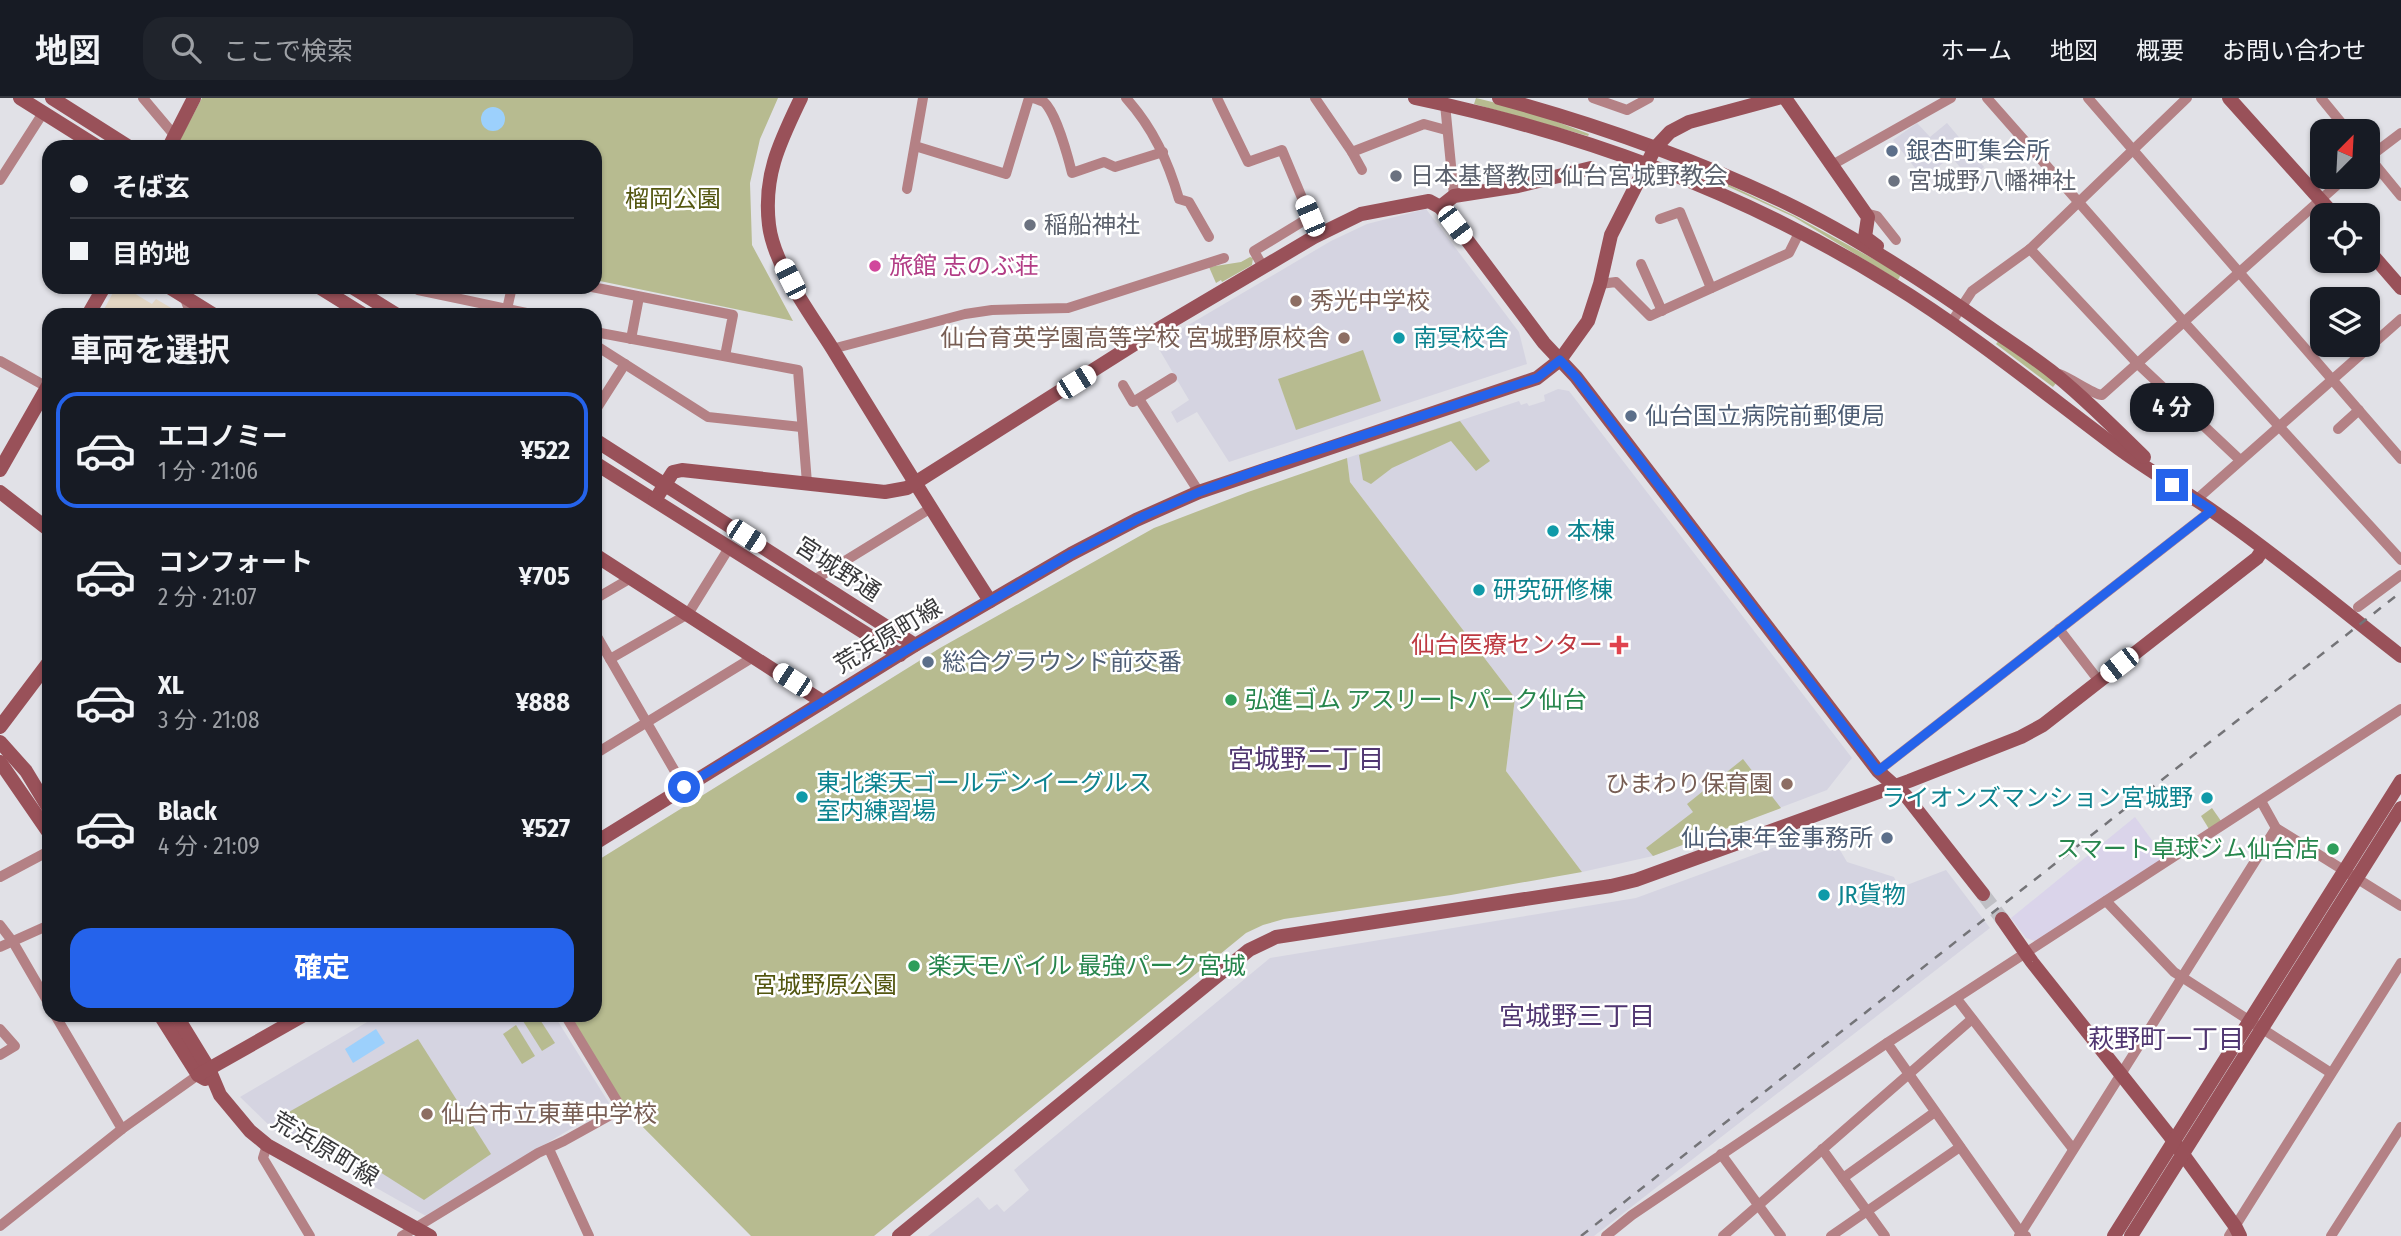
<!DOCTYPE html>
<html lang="ja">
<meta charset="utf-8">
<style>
:root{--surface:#171b24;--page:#20242c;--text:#f1f3f6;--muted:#9ea1a6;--line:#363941;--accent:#2563eb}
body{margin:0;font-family:"Fira Sans Condensed","Noto Sans JP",sans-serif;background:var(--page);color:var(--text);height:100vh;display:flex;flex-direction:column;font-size:26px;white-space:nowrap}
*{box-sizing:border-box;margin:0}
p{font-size:23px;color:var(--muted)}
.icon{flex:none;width:38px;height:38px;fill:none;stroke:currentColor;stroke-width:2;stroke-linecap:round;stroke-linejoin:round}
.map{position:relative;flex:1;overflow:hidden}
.details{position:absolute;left:42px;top:210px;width:560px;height:714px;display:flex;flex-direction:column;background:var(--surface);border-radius:21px;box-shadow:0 2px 5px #0004}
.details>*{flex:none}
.banner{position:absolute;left:42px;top:42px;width:560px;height:154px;border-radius:21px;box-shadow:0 2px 5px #0004;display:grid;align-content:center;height:154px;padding:0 28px;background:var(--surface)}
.needle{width:46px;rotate:24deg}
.fabs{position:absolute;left:2310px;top:21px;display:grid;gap:14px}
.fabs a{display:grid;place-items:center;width:70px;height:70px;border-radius:14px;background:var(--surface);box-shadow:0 2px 5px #0004;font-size:35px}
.end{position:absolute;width:32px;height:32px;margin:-16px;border:9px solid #2563eb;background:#fff;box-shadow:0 0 0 4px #fff}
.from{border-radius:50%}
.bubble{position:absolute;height:49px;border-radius:21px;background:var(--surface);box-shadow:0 2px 5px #0004;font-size:23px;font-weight:700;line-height:49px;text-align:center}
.car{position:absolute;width:21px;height:42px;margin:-21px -10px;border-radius:9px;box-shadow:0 0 5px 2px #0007;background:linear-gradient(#fff 24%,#345 0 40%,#fff 0 76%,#345 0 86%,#fff 0)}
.banner b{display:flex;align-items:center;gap:24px;height:66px;font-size:26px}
.banner b+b{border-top:2px solid var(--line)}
.banner i{width:18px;height:18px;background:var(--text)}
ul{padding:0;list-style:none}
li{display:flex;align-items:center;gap:21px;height:116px;margin:0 14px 10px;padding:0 14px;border:4px solid transparent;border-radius:21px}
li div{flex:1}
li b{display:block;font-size:26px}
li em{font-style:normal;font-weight:700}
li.current{border-color:var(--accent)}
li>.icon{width:63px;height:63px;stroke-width:1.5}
h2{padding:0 28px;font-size:32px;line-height:84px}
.primary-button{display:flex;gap:14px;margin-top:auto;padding:14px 28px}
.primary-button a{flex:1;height:80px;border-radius:21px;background:var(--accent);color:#fff;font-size:28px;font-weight:700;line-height:80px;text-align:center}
header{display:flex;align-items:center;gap:42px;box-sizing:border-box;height:98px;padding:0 35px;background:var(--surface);border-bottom:2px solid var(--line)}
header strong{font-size:33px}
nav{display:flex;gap:38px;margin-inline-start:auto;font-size:24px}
.search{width:490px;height:63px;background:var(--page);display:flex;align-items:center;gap:18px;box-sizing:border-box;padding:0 24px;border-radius:21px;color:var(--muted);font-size:26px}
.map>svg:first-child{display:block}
.commercial{fill:#e3d6c3}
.industrial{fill:#dad4ea}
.built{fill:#d5d4e1}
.green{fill:#b7bb90}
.water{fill:#9cd0fc}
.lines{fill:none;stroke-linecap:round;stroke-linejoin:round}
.secondary-tunnel{stroke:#c0c0c5;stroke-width:14;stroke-dasharray:14 7;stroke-linecap:butt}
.street{stroke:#b48185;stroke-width:10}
.secondary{stroke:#995159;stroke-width:14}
.rail{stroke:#747478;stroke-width:2.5;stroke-dasharray:9 9;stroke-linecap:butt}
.route{stroke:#2563eb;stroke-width:9}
.service-dot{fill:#5c6f8a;stroke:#fff;stroke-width:2.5}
.worship-dot{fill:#6b7280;stroke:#fff;stroke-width:2.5}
.hotel-dot{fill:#d1479c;stroke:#fff;stroke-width:2.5}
.education-dot{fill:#8d6e63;stroke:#fff;stroke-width:2.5}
.culture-dot{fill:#0f9aa8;stroke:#fff;stroke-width:2.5}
.health-dot{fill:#e0444e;stroke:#fff;stroke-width:2.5}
.leisure-dot{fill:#2e9e5b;stroke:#fff;stroke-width:2.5}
.labels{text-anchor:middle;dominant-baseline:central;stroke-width:5;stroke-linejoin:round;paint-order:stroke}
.service-label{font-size:24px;fill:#4e5e75;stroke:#fff;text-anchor:start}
.worship-label{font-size:24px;fill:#5b616d;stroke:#fff;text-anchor:start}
.park-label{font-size:24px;fill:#53560f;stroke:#fff}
.hotel-label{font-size:24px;fill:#b23c85;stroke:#fff;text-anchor:start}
.education-label{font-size:24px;fill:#785e54;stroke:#fff;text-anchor:start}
.culture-label{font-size:24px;fill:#0d838f;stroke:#fff;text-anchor:start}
.street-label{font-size:24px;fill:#3a3a3c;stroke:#fff}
.health-label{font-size:24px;fill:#be3a42;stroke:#fff;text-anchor:end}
.leisure-label{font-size:24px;fill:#27864d;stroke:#fff;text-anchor:start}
.neighbourhood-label{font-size:26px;fill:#503671;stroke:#fff}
</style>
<header>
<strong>地図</strong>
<div class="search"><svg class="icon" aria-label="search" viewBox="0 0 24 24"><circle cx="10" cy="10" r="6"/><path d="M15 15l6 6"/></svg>ここで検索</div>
<nav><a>ホーム</a><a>地図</a><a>概要</a><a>お問い合わせ</a></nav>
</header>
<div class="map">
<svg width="2401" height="1138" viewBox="0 0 2401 1138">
<rect width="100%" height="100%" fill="#e1e1e7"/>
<path class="commercial" d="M116,189H124L152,206L156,201L183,217H101Z"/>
<path class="industrial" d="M2135,719L2165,760L2035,843L2026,840L2011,820Z"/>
<g class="built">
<path d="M1917,25L1930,39L1947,25L1984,69L1970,81L1954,62H1947L1923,80L1893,42Z"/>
<path d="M1426,111L1519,234L1527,266L1229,364L1197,314L1177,325L1171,314L1189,302L1156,246L1331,143L1367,126Z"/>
<path d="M1558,291L1569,293L1852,660L1827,692L1653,758L1582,774L1506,673L1515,600L1350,384L1347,360L1519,303L1521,307L1527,305L1529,308L1545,303L1544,297Z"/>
<path d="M1827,730L1847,764L1894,779L1899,790L1946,772L1990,830L1594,1138H928L978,1099L989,1112L997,1106L1004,1114L1029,1092L1014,1072L1270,860L1636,800Z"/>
<path d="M379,917H554L609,1005L607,1009L426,1118L274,1032L240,999Z"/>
</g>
<g class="green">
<path d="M202,0H778L760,41L750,85L752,147L793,223L595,182V49H176Z"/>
<path d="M1476,0L1529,13L1589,36L1588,38L1474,6Z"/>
<path d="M1706,76L1795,118L1901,176L1898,182L1794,119L1705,78Z"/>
<path d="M1250,159L1253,160L1252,167L1222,184L1221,182L1216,185L1209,169L1241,164Z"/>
<path d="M2000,241L2057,284L2053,289L1996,246Z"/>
<path d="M1363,252L1381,303L1296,332L1278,281Z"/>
<path d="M1460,323L1490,363L1476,373L1451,343L1392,370L1371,386L1363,382L1359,357Z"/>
<path d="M1347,360L1350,384L1515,600L1506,673L1582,774L1451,797L1284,821L1263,827L1246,835L874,1138H751L627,1013L569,917H595V764L940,550L1154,430L1248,394Z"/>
<path d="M1743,661L1781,710L1653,758L1646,750L1693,714L1687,706Z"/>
<path d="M2212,710L2221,723L2209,731L2201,718Z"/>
<path d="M532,917H537L555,945L542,953L523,923Z"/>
<path d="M516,927L535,958L522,966L503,936Z"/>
<path d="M418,941L491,1056L424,1102L287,1015Z"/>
</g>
<g class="water">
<circle cx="493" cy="21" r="12"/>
<path d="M376,931L385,945L353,965L345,951Z"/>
</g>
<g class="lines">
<path class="secondary-tunnel" d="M1983,796L2002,821"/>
<g class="street">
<path d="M143,0L175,38"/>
<path d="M1033,0C1036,1 1042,3 1044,4C1056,15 1068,59 1072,75L1104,64L1115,69L1163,54"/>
<path d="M1126,0C1153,30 1168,63 1179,101L1189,104L1209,139"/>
<path d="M1217,0L1248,64L1282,52L1310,119L1254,153L1263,169"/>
<path d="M1315,0L1352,54L1424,26L1446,32"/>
<path d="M1593,0L1627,12L1649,0"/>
<path d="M1987,0L2184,224L2401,462"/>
<path d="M2088,0L2401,361"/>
<path d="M2321,0L2348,33"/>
<path d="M1445,6L1454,98"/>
<path d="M915,48L1006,76L1029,0"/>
<path d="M1352,54L1362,72"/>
<path d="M2368,58L2401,98"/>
<path d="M2368,60L2401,35"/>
<path d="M1832,67L1951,0"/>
<path d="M0,82L43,15"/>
<path d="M907,91L923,0"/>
<path d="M1865,115L1877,118L1896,142"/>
<path d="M1660,121L1680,114L1711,190"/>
<path d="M2030,151L2138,266L2240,362"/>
<path d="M1641,166L1662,213"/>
<path d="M1600,186L1616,184L1650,218L1789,155L1800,133"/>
<path d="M419,189L418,192L536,217"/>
<path d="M592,189L733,217L725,258"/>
<path d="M184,198L191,217"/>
<path d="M507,211L512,189"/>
<path d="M1951,225L1972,193L2030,151L2187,0"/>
<path d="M595,234L798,272L807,385"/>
<path d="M631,241L639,199"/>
<path d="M595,247L708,319L801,329"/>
<path d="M832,251L965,216L992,212L1068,210L1224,160"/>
<path d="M0,263L47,289"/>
<path d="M2059,276C2073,281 2092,296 2102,297L2346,79"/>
<path d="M1123,287L1133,304L1172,280"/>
<path d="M1139,301L1199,394"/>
<path d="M595,313L625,266"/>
<path d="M2338,331L2359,312"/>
<path d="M2196,402L2401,221"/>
<path d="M814,482L931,410"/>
<path d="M595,501L631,480"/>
<path d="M2358,509L2401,477"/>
<path d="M2059,531L2099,583"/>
<path d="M595,535L684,689"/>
<path d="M610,561L688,516L729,450"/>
<path d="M595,656L755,558"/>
<path d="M1878,673L2212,412"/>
<path d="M2261,703L2276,730L2401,808"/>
<path d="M0,779L49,753"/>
<path d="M2106,803L2174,874L2331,975"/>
<path d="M0,827L13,844L49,906"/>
<path d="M0,849L49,827"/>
<path d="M1957,901L2073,1051"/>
<path d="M55,917L122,1031"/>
<path d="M0,931L15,948L0,957"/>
<path d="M1887,945L2021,1135L2026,1138"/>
<path d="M267,1047L263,1060L310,1138"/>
<path d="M549,1051L589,1138"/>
<path d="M1822,1051L1885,1138"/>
<path d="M1721,1056L1781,1138"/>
<path d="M1843,1080L1935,1014"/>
<path d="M0,1128L122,1031L198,977"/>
<path d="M402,1138L538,1055L564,1043L618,1013L617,1003L565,917"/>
<path d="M1606,1138L1632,1117L1887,945L2401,611"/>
<path d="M1723,1138L1972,921"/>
<path d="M1831,1138L1960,1049"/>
<path d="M2019,1138L2276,730"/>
<path d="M2229,1138L2401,865"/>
<path d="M2331,1138L2401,1029"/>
</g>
<g class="secondary">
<path d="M20,0L98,49"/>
<path d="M52,0L129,49"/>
<path d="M801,0C780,44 763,77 769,127C774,168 810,215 832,250C884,335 936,419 990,503"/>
<path d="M1415,0C1582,35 1745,95 1890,185C1970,234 2043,294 2118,350C2149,373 2183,392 2214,414C2279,459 2339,510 2401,558"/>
<path d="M1499,0C1595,26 1691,60 1782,103C1855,138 1924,183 1990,230C2010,244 2032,258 2051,273C2084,299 2114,330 2144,359"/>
<path d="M1785,0L1868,119L1865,139L1877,148"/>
<path d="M2229,0L2334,117"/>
<path d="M169,49L194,0"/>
<path d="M1440,109L1454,98L1518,88L1591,70"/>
<path d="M2368,152L2401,190"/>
<path d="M169,189L214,217"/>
<path d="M319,189L364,217"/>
<path d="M352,189L397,217"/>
<path d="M88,217L104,189"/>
<path d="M595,342L915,547"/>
<path d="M595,365L900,557"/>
<path d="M0,372L49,286"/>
<path d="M0,394L49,432"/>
<path d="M655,402L673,374L682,372L885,394L907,390L1155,233L1314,139L1361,116L1429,103L1440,109L1455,126L1544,245L1576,279L1878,673L1906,698L1983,796"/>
<path d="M595,457L823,604"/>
<path d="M0,629L49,564"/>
<path d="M0,644L26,673L49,711"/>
<path d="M0,664L49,735"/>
<path d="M595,745L915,547L1071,456L1136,422L1199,394L1537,280L1560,262L1588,223L1600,186L1611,137L1655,50L1670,34L1689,24L1778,0"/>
<path d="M2002,821L2032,864L2169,1037L2235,1128L2240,1138"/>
<path d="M160,917L198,977L205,981"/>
<path d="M176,917L209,971L220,997L250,1033L267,1047L430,1138"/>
<path d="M198,977L304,917"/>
<path d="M899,1138L1249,852L1276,839L1611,788L1636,782L1909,683L2021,639L2043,627L2257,460L2263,451"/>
<path d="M2114,1138L2401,683"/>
<path d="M2131,1138L2401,710"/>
</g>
<path class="rail" d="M1581,1138L2401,494"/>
</g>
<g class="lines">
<path class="route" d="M684,689L915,547L1071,456L1144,418L1199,394L1267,369L1537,280L1560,262L1576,279L1878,673L2212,412L2172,387"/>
</g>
<g class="service-dot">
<circle cx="1892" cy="53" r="7"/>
<circle cx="1631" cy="318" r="7"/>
<circle cx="928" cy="564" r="7"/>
<circle cx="1887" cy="740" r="7"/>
</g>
<g class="worship-dot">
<circle cx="1396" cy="78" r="7"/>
<circle cx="1894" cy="83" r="7"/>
<circle cx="1030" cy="127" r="7"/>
</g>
<circle class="hotel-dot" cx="875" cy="168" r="7"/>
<g class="education-dot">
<circle cx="1296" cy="203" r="7"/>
<circle cx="1344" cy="240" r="7"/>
<circle cx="1787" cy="686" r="7"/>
<circle cx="427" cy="1016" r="7"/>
</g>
<g class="culture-dot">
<circle cx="1399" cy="240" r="7"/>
<circle cx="1553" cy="433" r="7"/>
<circle cx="1479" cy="492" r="7"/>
<circle cx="802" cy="699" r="7"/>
<circle cx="2207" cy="700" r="7"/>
<circle cx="1824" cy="797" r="7"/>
</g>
<path class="health-dot" d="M1615.5 536.5h7v7h7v7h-7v7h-7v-7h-7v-7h7z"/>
<g class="leisure-dot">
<circle cx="1231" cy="602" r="7"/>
<circle cx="2333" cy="751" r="7"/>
<circle cx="914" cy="868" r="7"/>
</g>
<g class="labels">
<g class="service-label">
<text x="1906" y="53">銀杏町集会所</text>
<text x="1645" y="318">仙台国立病院前郵便局</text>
<text x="942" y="564">総合グラウンド前交番</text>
<text x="1873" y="740" text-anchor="end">仙台東年金事務所</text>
</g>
<g class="worship-label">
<text x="1410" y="78">日本基督教団 仙台宮城野教会</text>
<text x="1908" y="83">宮城野八幡神社</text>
<text x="1044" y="127">稲船神社</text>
</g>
<g class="park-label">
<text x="673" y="101">榴岡公園</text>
<text x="825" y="887">宮城野原公園</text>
</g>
<g class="hotel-label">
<text x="889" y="168">旅館 志のぶ荘</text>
</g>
<g class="education-label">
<text x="1310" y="203">秀光中学校</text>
<text x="1330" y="240" text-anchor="end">仙台育英学園高等学校 宮城野原校舎</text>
<text x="1773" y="686" text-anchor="end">ひまわり保育園</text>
<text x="441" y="1016">仙台市立東華中学校</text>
</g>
<g class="culture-label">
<text x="1413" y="240">南冥校舎</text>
<text x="1567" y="433">本棟</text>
<text x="1493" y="492">研究研修棟</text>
<text x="816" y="685">東北楽天ゴールデンイーグルス<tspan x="816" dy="28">室内練習場</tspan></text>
<text x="2193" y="700" text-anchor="end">ライオンズマンション宮城野</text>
<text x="1838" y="797">JR貨物</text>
</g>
<g class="street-label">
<text transform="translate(838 471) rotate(33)">宮城野通</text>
<text transform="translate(888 538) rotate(-31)">荒浜原町線</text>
<text transform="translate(325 1051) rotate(31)">荒浜原町線</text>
</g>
<g class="health-label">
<text x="1603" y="547">仙台医療センター</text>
</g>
<g class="leisure-label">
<text x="1245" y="602">弘進ゴム アスリートパーク仙台</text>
<text x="2319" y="751" text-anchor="end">スマート卓球ジム仙台店</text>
<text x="928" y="868">楽天モバイル 最強パーク宮城</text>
</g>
<g class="neighbourhood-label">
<text x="1306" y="661">宮城野二丁目</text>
<text x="1577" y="918">宮城野三丁目</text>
<text x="2166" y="941">萩野町一丁目</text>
</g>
</g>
</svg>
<div class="fabs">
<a><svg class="needle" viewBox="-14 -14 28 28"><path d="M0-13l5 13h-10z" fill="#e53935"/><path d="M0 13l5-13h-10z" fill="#9ea1a6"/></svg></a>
<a><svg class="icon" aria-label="locate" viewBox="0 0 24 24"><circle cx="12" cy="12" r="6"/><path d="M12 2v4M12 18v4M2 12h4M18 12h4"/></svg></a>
<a><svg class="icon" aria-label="layers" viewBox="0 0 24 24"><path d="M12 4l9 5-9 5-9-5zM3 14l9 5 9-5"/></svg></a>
</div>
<i class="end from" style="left:684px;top:689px"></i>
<i class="end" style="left:2172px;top:387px"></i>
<div class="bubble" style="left:2130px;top:285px;width:84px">4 分</div>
<i class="car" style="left:1310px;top:118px;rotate:337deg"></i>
<i class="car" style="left:1455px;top:127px;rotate:143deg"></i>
<i class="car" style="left:790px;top:181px;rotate:333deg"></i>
<i class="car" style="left:1076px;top:284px;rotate:58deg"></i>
<i class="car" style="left:746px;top:438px;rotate:123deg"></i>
<i class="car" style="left:2119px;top:567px;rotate:232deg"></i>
<i class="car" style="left:792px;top:582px;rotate:303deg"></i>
<div class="banner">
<b><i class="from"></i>そば玄</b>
<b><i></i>目的地</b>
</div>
<section class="details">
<h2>車両を選択</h2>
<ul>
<li class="current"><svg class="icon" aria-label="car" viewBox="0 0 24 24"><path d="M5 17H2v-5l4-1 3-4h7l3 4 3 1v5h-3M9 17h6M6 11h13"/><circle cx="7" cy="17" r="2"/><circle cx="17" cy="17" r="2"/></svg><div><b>エコノミー</b><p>1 分 · 21:06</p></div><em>¥522</em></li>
<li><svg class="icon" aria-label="car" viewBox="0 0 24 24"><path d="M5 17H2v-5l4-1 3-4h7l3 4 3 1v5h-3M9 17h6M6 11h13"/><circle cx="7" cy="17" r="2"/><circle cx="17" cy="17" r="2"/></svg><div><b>コンフォート</b><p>2 分 · 21:07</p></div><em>¥705</em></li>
<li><svg class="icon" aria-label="car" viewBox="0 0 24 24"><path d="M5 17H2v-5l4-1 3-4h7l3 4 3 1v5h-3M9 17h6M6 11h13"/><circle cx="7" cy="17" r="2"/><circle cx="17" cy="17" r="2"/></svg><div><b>XL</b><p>3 分 · 21:08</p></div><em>¥888</em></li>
<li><svg class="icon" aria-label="car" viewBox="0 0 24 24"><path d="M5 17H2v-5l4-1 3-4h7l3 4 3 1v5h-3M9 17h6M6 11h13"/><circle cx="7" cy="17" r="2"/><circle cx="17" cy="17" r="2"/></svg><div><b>Black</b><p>4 分 · 21:09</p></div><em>¥527</em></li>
</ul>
<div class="primary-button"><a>確定</a></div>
</section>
</div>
